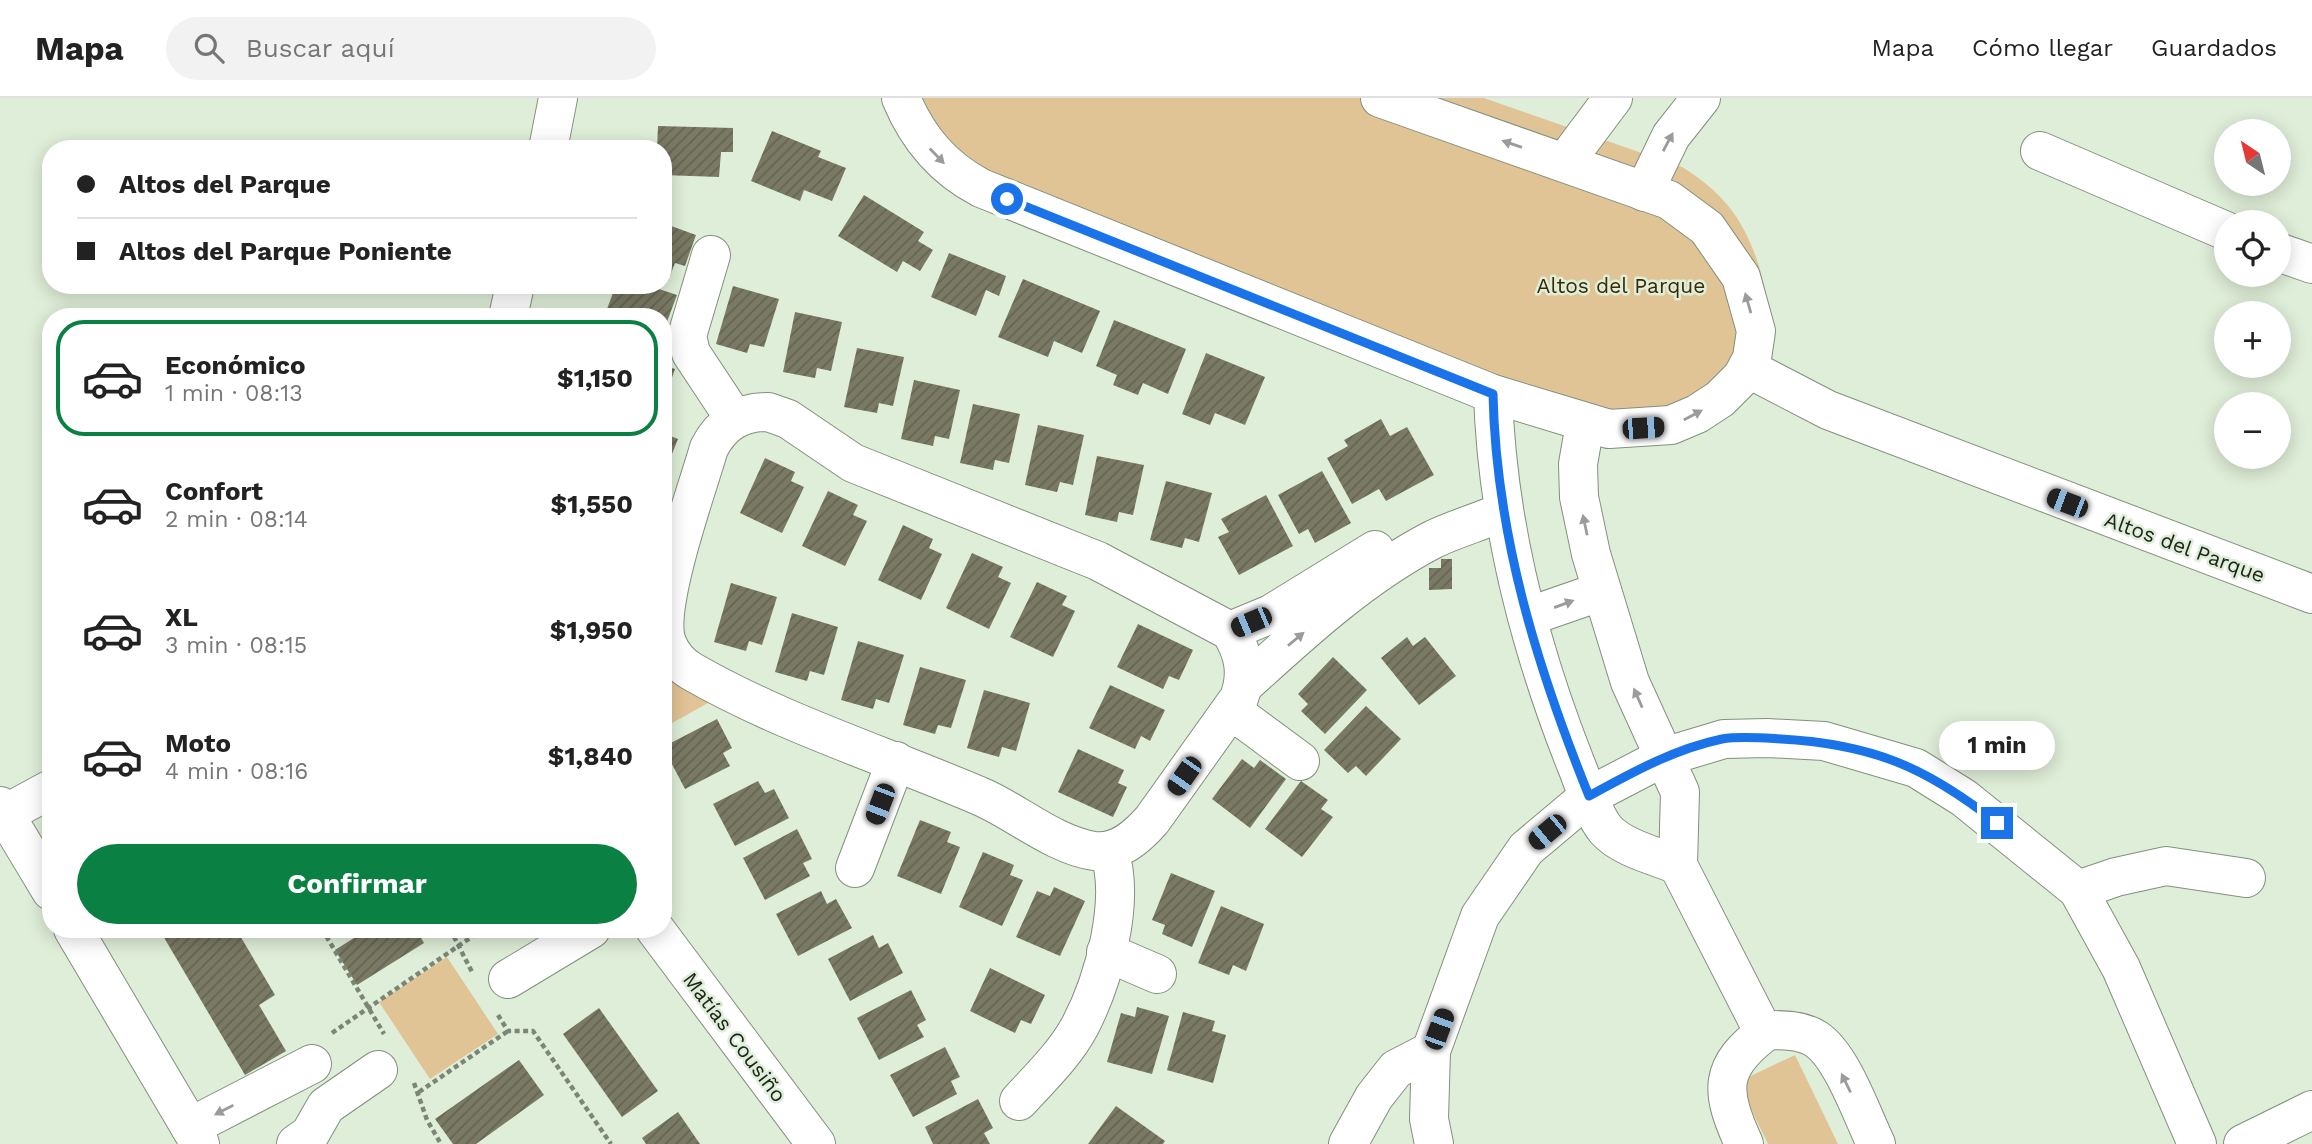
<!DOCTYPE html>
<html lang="es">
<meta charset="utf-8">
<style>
:root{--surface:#fff;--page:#f2f2f2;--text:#222;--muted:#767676;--line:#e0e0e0;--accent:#0b8043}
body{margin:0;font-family:"Work Sans",sans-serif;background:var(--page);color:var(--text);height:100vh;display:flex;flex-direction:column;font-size:26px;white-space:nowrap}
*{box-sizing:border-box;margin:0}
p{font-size:23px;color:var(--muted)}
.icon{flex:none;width:38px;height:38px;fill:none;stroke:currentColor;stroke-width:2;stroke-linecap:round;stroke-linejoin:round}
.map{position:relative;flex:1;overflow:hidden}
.drawer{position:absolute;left:42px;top:210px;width:630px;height:630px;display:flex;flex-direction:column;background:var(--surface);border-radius:28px;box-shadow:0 4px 18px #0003}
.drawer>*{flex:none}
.top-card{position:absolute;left:42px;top:42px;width:630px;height:154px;border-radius:28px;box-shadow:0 4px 18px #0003;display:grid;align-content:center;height:154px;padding:0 35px;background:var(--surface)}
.needle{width:46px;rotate:325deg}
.fabs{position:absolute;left:2214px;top:21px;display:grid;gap:14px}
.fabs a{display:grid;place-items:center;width:77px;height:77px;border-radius:50%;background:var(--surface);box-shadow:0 4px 18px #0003;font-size:35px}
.end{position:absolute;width:32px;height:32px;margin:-16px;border:9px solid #1a73e8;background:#fff;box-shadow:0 0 0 4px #fff}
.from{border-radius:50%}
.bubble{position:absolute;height:49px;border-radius:24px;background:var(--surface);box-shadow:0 4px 18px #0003;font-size:23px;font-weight:700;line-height:49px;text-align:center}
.car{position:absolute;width:21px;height:42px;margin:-21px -10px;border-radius:9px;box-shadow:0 0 5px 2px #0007;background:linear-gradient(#222 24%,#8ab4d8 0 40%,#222 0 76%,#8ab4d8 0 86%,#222 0)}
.top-card b{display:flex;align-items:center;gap:24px;height:66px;font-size:26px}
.top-card b+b{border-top:2px solid var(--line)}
.top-card i{width:18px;height:18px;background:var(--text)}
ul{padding:12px 0 0;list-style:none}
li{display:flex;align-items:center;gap:21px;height:116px;margin:0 14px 10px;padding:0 21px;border:4px solid transparent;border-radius:28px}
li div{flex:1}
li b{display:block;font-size:26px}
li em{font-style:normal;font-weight:700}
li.on{border-color:var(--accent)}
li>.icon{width:63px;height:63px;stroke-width:1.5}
.primary-button{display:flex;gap:14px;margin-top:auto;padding:14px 35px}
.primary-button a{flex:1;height:80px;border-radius:42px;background:var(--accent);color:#fff;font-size:28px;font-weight:700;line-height:80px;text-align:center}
header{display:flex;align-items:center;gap:42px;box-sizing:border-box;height:98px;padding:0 35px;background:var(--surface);border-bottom:2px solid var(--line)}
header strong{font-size:33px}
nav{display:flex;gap:38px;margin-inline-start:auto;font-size:24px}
.search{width:490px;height:63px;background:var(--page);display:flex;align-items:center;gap:18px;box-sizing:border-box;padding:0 24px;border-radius:38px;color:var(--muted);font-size:26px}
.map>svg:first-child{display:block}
.green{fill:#e1c496}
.building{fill:url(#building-hatch)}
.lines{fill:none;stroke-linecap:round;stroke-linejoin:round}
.minor-casing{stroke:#82907c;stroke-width:40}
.path{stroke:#7b8677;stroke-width:4.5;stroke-dasharray:5 3.5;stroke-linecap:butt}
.minor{stroke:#fff;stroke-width:38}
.oneway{fill:#999c98}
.route{stroke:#1a73e8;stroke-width:9}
.labels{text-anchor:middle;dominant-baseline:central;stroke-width:5;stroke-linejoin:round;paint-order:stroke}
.park-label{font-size:21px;fill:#3b2804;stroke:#dfeed8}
.street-label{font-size:21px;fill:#1d231b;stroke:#dfeed8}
</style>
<header>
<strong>Mapa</strong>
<div class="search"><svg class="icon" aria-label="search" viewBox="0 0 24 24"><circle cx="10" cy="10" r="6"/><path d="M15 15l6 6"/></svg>Buscar aquí</div>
<nav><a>Mapa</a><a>Cómo llegar</a><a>Guardados</a></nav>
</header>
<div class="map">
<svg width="2312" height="1046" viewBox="0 0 2312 1046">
<defs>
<pattern id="building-hatch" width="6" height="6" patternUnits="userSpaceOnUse" patternTransform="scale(1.75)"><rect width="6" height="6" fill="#7a7a64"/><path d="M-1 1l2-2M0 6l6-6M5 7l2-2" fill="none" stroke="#636452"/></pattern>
</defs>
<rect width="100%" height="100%" fill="#dfeed8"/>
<g class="green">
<path d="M891,0H1484L1682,69C1726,96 1747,126 1761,175C1765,190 1770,208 1764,223C1758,241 1727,278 1715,295L1610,323L984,96Z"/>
<path d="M663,557L719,599L663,630Z"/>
<path d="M447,859L498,936L430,981L379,904Z"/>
<path d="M1795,957L1838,1046H1768L1738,984Z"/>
</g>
<g class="building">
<path d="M658,28L733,30V54H721L719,79L663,77V51H657Z"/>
<path d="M772,33L821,53L818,59L846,70L832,103L804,92L800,103L751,83Z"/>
<path d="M864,97L924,134L918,143L933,152L920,173L903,163L897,174L838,138Z"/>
<path d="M663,125L696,137L685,168L675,165L670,178L663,176Z"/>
<path d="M949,155L1006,178L999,198L986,192L976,218L931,199Z"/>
<path d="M1023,181L1100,213L1082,255L1054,243L1048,259L998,239Z"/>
<path d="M616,187H647L677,197L665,229L663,219H604Z"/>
<path d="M733,188L779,201L764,249L750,246L747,255L716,246Z"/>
<path d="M795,214L842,224L831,273L817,270L815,280L783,274Z"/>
<path d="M1114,222L1186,251L1168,296L1143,285L1138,297L1113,287L1117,277L1096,268Z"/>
<path d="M857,250L904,259L893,308L879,305L877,315L844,309Z"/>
<path d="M1206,255L1265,279L1245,327L1215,315L1210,327L1182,316Z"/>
<path d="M663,267L675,271L664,302H663Z"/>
<path d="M914,282L960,292L949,341L935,338L933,348L901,341Z"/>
<path d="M973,306L1020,316L1009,365L995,362L993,372L960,365Z"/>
<path d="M1381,321L1390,338L1407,329L1434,377L1386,403L1379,391L1352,406L1327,360L1348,348L1344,342Z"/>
<path d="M1038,327L1084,337L1073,387L1060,384L1057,394L1025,387Z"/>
<path d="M663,335L678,341L666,371L663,370Z"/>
<path d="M1097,358L1144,367L1133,417L1119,414L1117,424L1085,417Z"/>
<path d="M765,360L795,374L791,383L804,389L782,435L740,415Z"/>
<path d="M1322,373L1351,425L1315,445L1308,431L1299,436L1278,397Z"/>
<path d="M1166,383L1212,395L1199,444L1185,440L1182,450L1150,442Z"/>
<path d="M828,393L858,407L853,417L867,423L845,468L802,448Z"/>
<path d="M1266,397L1293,448L1239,477L1218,439L1229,434L1221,421Z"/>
<path d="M903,427L933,441L929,450L942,456L921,502L878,482Z"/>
<path d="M972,455L1003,469L998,479L1011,485L989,531L946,510Z"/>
<path d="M1441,461H1452V491L1429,492V470H1441Z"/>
<path d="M1037,484L1067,498L1062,507L1075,513L1053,559L1010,539Z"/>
<path d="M731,485L777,499L762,547L749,543L746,553L714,544Z"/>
<path d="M792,515L838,529L824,577L810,573L807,583L775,574Z"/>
<path d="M1138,526L1193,552L1179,582L1169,578L1163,591L1117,569Z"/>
<path d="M1407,539L1413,548L1425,539L1456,578L1419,607L1381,560Z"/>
<path d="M858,543L904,557L889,605L876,601L873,611L841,602Z"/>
<path d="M1333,559L1367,592L1325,636L1301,613L1308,606L1298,596Z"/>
<path d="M920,569L966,582L951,630L938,627L935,636L903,627Z"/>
<path d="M1110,587L1165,612L1150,643L1141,638L1135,651L1089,630Z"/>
<path d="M984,592L1030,605L1016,653L1002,649L999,659L967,650Z"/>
<path d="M1366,608L1401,641L1366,678L1356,668L1348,675L1324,652Z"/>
<path d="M717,621L732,650L723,655L730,668L685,691L663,649Z"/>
<path d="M1078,651L1124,672L1118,685L1127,689L1113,719L1058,694Z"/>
<path d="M1242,661L1254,670L1260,662L1286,681L1250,730L1212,701Z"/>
<path d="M758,683L765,695L774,691L789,720L735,748L713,706Z"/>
<path d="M1301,683L1328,702L1321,711L1333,719L1302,759L1265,731Z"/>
<path d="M920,722L951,734L947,744L960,749L941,796L897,778Z"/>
<path d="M797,731L812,761L803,765L810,778L765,802L743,760Z"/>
<path d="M983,754L1014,767L1010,777L1023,782L1002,828L959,809Z"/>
<path d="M1171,775L1215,793L1192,849L1162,836L1165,827L1152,822Z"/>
<path d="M1054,789L1085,803L1060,858L1016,839L1037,793L1050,798Z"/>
<path d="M821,793L827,806L836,801L852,830L798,858L776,816Z"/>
<path d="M1221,808L1264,826L1246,873L1233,867L1229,877L1198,865Z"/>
<path d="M159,831H236L275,897L259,907L286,953L245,977Z"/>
<path d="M368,831H416L424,845L357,887L335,852Z"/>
<path d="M873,837L879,850L888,845L903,875L850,903L828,861Z"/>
<path d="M990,870L1045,897L1031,926L1021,922L1015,935L970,913Z"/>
<path d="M911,892L926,922L917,927L924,939L879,962L857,920Z"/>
<path d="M1137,909L1169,918L1152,976L1107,964L1121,915L1135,919Z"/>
<path d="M599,910L658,993L622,1019L563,936Z"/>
<path d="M1183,914L1215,923L1212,933L1226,937L1213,985L1167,972Z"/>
<path d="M945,949L960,979L951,983L957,996L913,1019L890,977Z"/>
<path d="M519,962L544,997L476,1046H453L435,1021Z"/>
<path d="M978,1001L993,1030L984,1035L990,1046H933L925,1029Z"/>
<path d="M1116,1008L1165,1043L1163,1046H1088Z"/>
<path d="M678,1014L700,1046H646L642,1040Z"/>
</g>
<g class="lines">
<g class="minor-casing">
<g id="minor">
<path d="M901,0C918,41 943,70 981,90L1493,296L1609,331L1671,327L1697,316L1720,301L1742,279L1752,260L1756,233L1741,179L1707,130L1669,102L1380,0"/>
<path d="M548,51L558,0"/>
<path d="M2040,53L2226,133"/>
<path d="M1565,64L1613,0"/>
<path d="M1644,94L1671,38L1701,0"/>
<path d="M2278,154L2312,166"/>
<path d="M711,157L687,238L691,255L734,320"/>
<path d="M508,219L515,187"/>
<path d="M1749,271L1828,312L2312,496"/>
<path d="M1493,296C1497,423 1528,545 1575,664C1583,683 1593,717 1606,732C1622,750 1656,758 1678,767"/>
<path d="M768,314L788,321L853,365L1098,463L1230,533C1244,555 1248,576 1239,600L1152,722C1137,739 1118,756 1094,753C1055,747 1019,716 984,700C887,658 783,626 691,573C681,567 672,557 667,545C654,509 697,392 709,350C722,325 740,314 768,314Z"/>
<path d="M1585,326L1578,366L1579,399L1591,456L1630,584L1680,694L1678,767L1764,935"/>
<path d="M1527,519L1602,493"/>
<path d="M1230,533L1271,516L1375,452"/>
<path d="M1245,586C1302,534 1363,478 1432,442C1454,431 1480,424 1502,414"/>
<path d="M1231,612L1300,663"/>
<path d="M0,708L51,793"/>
<path d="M5,716L51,691"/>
<path d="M855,770L896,663"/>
<path d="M2078,792L2116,779L2166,768L2246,780"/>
<path d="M73,831L200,1046"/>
<path d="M655,831L816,1046"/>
<path d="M1106,854L1157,876"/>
<path d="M508,881L591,831"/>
<path d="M1019,1003C1041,979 1065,956 1080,928C1104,882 1126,802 1109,753"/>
<path d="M190,1029L312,966"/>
<path d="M296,1046L310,1036L326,1008L378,972"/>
<path d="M1348,1046L1374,999L1396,971L1431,953"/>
<path d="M1434,1046L1429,1021L1431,953L1480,818L1526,751L1589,698L1664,659L1724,641L1767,640L1824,643L1916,670L1964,700L2078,792L2121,870L2197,1046"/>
<path d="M1744,1046C1720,993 1717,969 1768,932C1783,932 1802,932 1816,941C1842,958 1862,1017 1876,1046"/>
<path d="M2243,1046L2312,1012"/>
</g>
</g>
<g class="path">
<path d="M322,831L384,936"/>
<path d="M450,831L472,874"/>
<path d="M498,917L508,933H533L611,1046"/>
<path d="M332,935L483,831"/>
<path d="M414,985L427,1022L441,1046"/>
<path d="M419,994L508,933"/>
</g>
<use href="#minor" class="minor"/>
</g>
<defs><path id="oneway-solid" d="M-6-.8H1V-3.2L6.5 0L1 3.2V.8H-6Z" transform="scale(1.75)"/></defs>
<g class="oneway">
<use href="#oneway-solid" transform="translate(1668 44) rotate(-62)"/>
<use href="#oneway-solid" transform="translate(1512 46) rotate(-161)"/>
<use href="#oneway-solid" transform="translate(937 58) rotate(46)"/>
<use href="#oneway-solid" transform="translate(1748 205) rotate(-106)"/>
<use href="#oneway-solid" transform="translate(1693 317) rotate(-28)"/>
<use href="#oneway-solid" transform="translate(1585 427) rotate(-102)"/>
<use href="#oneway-solid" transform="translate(1564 506) rotate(-20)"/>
<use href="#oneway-solid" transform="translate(1296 541) rotate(-40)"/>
<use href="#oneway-solid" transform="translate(1638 600) rotate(-114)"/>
<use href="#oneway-solid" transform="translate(1846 985) rotate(-116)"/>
<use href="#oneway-solid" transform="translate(224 1012) rotate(153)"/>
</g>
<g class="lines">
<path class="route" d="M1007,101L1493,296C1496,437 1537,569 1589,698C1631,675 1674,651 1722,641C1740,638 1763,640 1781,641C1872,646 1926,669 1997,725"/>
</g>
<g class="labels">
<g class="park-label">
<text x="1621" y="187">Altos del Parque</text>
</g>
<g class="street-label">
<text transform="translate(2185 449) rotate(20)">Altos del Parque</text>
<text transform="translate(735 939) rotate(53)">Matías Cousiño</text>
</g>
</g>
</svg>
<div class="fabs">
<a><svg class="needle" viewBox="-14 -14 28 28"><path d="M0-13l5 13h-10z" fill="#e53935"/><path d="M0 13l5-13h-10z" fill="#767676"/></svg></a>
<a><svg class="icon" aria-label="locate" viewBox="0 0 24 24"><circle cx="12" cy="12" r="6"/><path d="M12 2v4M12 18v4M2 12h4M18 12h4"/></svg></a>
<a>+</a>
<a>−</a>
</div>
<i class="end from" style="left:1007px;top:101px"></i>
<i class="end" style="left:1997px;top:725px"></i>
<div class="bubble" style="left:1939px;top:623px;width:116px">1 min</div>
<i class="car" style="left:1643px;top:330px;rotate:86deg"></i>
<i class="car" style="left:2067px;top:405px;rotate:291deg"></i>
<i class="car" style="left:1251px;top:524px;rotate:247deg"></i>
<i class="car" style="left:1184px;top:678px;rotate:215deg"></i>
<i class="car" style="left:880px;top:706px;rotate:201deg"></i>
<i class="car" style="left:1547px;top:734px;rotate:230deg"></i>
<i class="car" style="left:1439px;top:931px;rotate:20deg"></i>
<div class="top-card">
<b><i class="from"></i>Altos del Parque</b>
<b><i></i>Altos del Parque Poniente</b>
</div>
<section class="drawer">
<ul>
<li class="on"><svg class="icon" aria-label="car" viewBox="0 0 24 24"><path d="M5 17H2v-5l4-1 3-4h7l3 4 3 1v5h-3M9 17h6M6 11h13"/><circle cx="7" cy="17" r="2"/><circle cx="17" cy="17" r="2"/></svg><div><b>Económico</b><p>1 min · 08:13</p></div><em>$1,150</em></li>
<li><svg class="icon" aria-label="car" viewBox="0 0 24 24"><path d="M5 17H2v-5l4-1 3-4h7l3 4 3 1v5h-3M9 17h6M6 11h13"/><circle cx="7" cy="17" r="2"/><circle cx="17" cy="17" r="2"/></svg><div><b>Confort</b><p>2 min · 08:14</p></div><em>$1,550</em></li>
<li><svg class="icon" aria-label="car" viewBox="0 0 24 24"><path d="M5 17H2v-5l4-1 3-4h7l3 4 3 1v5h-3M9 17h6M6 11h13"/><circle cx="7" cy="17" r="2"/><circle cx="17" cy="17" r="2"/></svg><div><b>XL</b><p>3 min · 08:15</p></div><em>$1,950</em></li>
<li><svg class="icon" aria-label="car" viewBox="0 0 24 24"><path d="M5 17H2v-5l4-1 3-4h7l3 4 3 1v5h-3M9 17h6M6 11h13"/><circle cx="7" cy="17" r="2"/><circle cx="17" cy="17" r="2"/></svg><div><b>Moto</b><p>4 min · 08:16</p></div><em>$1,840</em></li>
</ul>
<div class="primary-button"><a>Confirmar</a></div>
</section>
</div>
